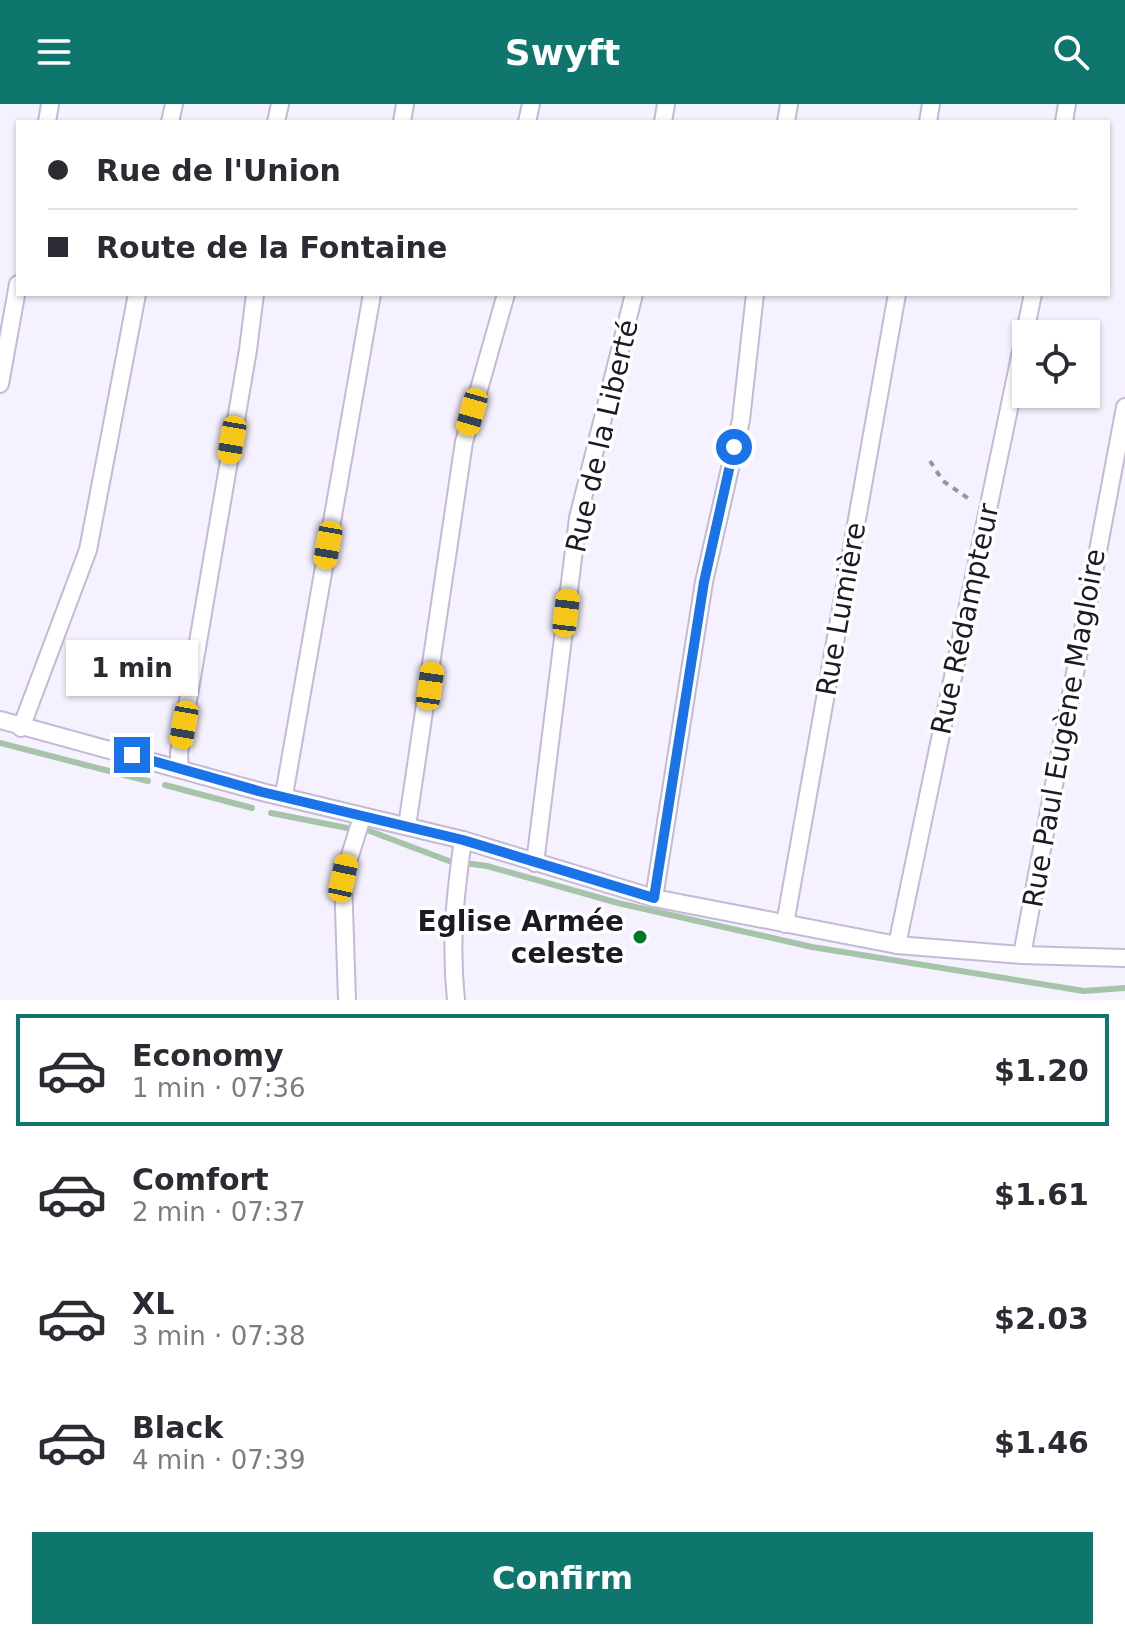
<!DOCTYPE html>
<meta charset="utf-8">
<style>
:root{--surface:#fff;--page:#f2f2f3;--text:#2b2b33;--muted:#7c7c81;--line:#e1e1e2;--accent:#0f766e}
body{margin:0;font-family:"DejaVu Sans",sans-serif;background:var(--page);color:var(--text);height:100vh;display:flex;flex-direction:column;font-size:30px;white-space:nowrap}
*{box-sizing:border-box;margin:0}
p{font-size:26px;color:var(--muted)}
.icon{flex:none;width:44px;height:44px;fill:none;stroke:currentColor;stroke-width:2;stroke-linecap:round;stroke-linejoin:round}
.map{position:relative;height:896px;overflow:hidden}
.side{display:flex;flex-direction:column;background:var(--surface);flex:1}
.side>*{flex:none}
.guide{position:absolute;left:16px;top:16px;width:1094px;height:176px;border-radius:0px;box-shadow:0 2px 6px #0004;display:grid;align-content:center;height:176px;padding:0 32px;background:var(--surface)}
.buttons{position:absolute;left:1012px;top:216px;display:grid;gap:16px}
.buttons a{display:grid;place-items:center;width:88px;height:88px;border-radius:0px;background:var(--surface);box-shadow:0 2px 6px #0004;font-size:40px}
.end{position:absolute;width:36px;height:36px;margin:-18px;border:10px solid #1a73e8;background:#fff;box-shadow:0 0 0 4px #fff}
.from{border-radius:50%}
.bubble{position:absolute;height:56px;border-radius:0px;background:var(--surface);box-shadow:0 2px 6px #0004;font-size:26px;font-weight:700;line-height:56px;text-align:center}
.car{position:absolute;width:24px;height:48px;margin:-24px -12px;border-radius:10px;box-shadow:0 0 6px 2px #0007;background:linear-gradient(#f5c518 24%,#345 0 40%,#f5c518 0 76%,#345 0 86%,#f5c518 0)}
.guide b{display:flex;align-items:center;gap:28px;height:76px;font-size:30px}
.guide b+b{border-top:2px solid var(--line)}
.guide i{width:20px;height:20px;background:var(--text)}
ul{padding:14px 0 0;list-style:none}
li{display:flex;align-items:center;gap:24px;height:112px;margin:0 16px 12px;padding:0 16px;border:4px solid transparent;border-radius:0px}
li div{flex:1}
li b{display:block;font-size:30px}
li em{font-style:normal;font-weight:700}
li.active{border-color:var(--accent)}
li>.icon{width:72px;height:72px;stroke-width:1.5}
.primary-button{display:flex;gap:16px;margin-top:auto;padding:16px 32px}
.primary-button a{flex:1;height:92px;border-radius:0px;background:var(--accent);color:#fff;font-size:32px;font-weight:700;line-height:92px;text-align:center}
header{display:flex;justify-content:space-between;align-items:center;height:104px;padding:0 32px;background:var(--accent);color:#fff;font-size:36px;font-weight:700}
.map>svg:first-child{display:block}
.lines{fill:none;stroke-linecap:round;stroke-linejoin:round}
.stream{stroke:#a7c4aa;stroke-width:6}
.street-casing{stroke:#c4b9d8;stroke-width:20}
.path{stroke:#9994a0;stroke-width:4;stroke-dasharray:6 6;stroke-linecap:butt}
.street{stroke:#fff;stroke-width:16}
.route{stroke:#1a73e8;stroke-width:10}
.poi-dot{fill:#00772d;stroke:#fff;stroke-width:3}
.labels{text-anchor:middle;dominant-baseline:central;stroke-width:7;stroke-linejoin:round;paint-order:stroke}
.street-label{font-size:28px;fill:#1e1a25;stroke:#fff}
.poi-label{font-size:28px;font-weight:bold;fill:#1e1a25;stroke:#fff;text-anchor:end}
</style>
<header><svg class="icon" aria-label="menu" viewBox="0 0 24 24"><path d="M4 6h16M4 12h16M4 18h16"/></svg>Swyft<svg class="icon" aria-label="search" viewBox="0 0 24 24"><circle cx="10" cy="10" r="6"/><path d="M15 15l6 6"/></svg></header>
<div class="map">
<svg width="1125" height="896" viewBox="0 0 1125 896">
<rect width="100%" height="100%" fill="#f6f1fe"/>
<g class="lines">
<g class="stream">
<path d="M0,639L148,677"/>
<path d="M165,681L252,704"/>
<path d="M271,709L347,724"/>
<path d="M367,726L449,757L487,762L618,799L812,843L1084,887L1125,884"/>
</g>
<g class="street-casing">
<g id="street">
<path d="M47,18L50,0"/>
<path d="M170,18L174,0"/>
<path d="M276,18L280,0"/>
<path d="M402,18L405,0"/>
<path d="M527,18L531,0"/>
<path d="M663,18L666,0"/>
<path d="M786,18L789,0"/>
<path d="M928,18L931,0"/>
<path d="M1064,18L1067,0"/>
<path d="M0,280L18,180"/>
<path d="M0,616L262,688L463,736L654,794L897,841L1022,851L1125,854"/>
<path d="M21,624L88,446L137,190"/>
<path d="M180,665L179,649L248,246L255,190"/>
<path d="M284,691L372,190"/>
<path d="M407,722L464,338L506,190"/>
<path d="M535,759L578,414L634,190"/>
<path d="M654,794L704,478L741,316L755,190"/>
<path d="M785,820L897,190"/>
<path d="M897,841L1033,190"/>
<path d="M1022,851L1125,303"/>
<path d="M347,896L343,774L362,713"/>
<path d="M456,896C450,839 455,792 463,736"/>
</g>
</g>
<path class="path" d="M930,357L943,377L972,397"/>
<use href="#street" class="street"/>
</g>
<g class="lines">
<path class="route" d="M132,651L262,688L463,736L654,794L704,478L734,343"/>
</g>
<circle class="poi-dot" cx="640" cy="833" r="8"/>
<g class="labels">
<g class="street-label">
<text transform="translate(602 332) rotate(-77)">Rue de la Liberté</text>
<text transform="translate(841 505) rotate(-80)">Rue Lumière</text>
<text transform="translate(965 515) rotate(-78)">Rue Rédampteur</text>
<text transform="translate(1064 624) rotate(-80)">Rue Paul Eugène Magloire</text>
</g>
<g class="poi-label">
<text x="624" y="817">Eglise Armée<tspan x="624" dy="32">celeste</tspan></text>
</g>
</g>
</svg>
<div class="buttons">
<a><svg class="icon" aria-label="locate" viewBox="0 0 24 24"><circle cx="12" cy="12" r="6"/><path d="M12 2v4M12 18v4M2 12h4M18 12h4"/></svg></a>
</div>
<i class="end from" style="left:734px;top:343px"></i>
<i class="end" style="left:132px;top:651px"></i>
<div class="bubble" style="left:66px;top:536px;width:132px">1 min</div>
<i class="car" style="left:472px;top:308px;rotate:196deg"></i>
<i class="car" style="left:232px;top:336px;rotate:190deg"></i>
<i class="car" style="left:328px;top:441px;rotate:190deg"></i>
<i class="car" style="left:566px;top:509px;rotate:7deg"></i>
<i class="car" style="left:430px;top:582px;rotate:8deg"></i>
<i class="car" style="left:184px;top:621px;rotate:190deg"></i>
<i class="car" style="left:343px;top:774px;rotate:12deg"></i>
<div class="guide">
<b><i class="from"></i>Rue de l'Union</b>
<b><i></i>Route de la Fontaine</b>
</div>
</div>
<section class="side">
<ul>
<li class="active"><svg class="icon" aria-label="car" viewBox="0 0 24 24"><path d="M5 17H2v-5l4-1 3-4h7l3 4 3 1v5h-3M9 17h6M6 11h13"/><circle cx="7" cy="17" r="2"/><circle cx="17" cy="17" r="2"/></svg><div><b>Economy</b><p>1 min · 07:36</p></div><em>$1.20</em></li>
<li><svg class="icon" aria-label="car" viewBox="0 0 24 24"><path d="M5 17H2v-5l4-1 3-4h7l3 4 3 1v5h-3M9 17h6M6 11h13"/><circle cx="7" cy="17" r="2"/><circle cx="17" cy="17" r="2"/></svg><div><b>Comfort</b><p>2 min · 07:37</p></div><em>$1.61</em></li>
<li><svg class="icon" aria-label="car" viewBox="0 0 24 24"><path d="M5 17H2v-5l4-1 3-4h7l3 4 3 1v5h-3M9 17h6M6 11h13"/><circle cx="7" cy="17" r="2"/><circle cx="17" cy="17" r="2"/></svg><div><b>XL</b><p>3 min · 07:38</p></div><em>$2.03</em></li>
<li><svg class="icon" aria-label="car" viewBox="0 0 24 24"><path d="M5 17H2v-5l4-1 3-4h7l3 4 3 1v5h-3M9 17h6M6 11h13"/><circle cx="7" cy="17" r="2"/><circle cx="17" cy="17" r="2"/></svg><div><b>Black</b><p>4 min · 07:39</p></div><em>$1.46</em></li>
</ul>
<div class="primary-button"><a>Confirm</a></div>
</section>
